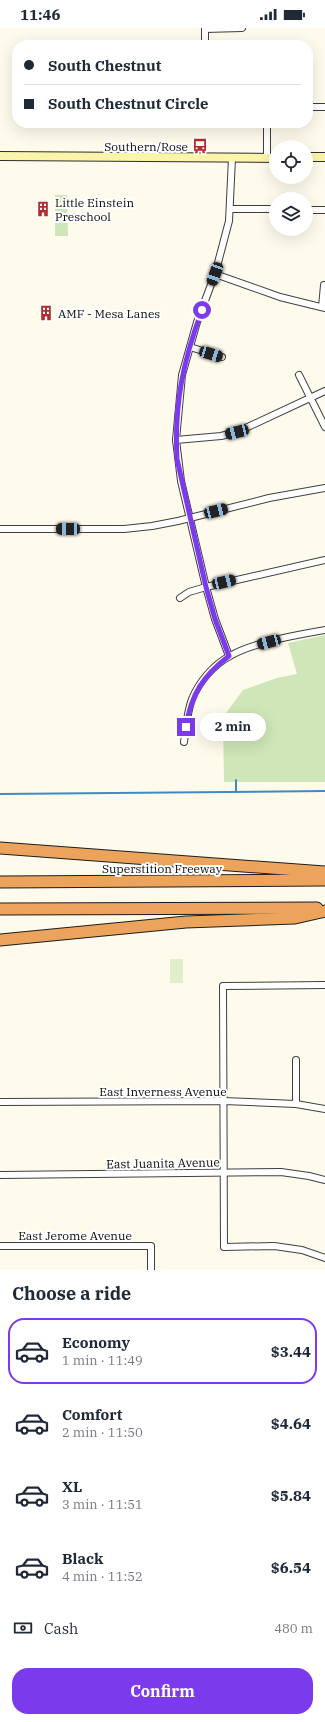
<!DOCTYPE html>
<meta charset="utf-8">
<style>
:root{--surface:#fff;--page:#f2f2f3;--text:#1f2937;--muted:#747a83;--line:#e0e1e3;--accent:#7c3aed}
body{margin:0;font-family:"IBM Plex Serif",serif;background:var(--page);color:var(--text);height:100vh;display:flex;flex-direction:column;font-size:15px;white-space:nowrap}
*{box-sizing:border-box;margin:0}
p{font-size:13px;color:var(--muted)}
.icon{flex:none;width:22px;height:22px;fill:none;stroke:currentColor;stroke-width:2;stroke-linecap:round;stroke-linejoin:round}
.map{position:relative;height:1242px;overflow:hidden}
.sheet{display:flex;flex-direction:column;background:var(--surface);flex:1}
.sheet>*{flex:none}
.top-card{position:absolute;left:12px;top:12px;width:301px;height:88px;border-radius:16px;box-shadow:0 4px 16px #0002;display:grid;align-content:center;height:88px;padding:0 12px;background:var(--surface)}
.controls{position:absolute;left:269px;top:112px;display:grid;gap:8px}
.controls a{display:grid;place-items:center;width:44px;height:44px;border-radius:50%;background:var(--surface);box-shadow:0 4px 16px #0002;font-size:20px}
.end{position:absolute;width:18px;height:18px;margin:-9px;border:5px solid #7c3aed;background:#fff;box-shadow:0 0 0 2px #fff}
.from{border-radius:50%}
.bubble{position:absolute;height:28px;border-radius:14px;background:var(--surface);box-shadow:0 4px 16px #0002;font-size:13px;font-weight:700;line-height:28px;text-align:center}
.car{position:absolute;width:12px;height:24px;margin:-12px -6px;border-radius:5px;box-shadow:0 0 3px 1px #0007;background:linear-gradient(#222 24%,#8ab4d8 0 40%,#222 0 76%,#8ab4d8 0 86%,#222 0)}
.top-card b{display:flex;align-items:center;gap:14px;height:38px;font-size:15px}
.top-card b+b{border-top:1px solid var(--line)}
.top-card i{width:10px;height:10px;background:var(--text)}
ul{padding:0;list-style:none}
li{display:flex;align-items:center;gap:12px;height:66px;margin:0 8px 6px;padding:0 4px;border:2px solid transparent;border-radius:16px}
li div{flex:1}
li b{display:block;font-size:15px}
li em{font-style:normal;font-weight:700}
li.current{border-color:var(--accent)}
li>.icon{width:36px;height:36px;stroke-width:1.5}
h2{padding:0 12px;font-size:18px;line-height:48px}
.pay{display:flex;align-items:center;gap:10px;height:44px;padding:0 12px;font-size:15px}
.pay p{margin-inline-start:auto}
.primary-button{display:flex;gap:8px;margin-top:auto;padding:8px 12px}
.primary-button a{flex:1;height:46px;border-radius:16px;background:var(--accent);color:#fff;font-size:16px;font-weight:700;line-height:46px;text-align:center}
.status{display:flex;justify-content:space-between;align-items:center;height:28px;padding:0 20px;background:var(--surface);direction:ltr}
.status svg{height:11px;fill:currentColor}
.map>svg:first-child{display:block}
.green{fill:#cee6b8}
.pitch{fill:#e0eec9}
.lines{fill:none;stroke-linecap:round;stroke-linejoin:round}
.stream{stroke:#3f8ac5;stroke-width:2}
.minor-casing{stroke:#3f3f3f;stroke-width:8}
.secondary-casing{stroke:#2e2e2e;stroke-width:10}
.motorway-casing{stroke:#1d1d1d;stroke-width:13}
.minor{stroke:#fff;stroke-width:6}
.secondary{stroke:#faf5ab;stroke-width:8}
.motorway{stroke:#eca45c;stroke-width:11}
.route{stroke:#7c3aed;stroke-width:5}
.labels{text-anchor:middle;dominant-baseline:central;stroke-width:4;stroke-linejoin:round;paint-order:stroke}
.poi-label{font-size:12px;fill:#0c0c0c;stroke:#fff;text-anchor:start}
.street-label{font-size:12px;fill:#0c0c0c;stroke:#fff}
</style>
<div class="status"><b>11:46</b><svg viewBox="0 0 49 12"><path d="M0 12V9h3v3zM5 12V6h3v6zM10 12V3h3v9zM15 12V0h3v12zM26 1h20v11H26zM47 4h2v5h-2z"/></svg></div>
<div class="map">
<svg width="325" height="1242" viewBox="0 0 325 1242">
<rect width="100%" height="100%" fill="#fefbec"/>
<g class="green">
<path d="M55,167H67L68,208H55Z"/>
<path d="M325,607V754H224L223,689L243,662L277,650L297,646L288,615Z"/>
</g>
<rect class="pitch" x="170" y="931" width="13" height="24"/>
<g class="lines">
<g class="stream">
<path d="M236,752V764"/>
<path d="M0,766L325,763"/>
</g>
<g class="minor-casing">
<g id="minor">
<path d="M205,0V17"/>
<path d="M205,1L242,0"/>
<path d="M308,79H325"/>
<path d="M267,95V130"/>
<path d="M230,181H276"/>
<path d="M306,182H325"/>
<path d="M215,246L280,269L325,280"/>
<path d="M322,279L324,257"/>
<path d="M190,319L222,329"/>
<path d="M299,347L325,399"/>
<path d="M176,412L221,408L237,404L325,363"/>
<path d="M0,501H124L152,498L178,493L269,470L325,460"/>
<path d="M180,570L189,564L206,559L325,532"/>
<path d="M229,628L215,591L206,559L181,453L176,412L182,347L197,294L215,246L229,193L232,130"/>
<path d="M184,714C186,700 187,684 192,671C199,654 213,637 230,628C254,614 297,607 325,602"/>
<path d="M325,957L223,958L224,1219L274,1218L302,1222L325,1230"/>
<path d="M0,1074L223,1073L296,1076L325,1081"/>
<path d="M296,1076V1032"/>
<path d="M0,1147L281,1144L309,1148L325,1152"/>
<path d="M0,1218H151V1242"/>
</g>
</g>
<g class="secondary-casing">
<g id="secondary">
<path d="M0,128L276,130"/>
<path d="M306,129H325"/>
</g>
</g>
<g class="motorway-casing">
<g id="motorway">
<path d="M0,820L325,844"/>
<path d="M0,854L325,852"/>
<path d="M0,881L317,880"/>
<path d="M0,912L186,894L295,890L325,883"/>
</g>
</g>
<use href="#minor" class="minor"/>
<use href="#secondary" class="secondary"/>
<use href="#motorway" class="motorway"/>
</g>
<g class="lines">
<path class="route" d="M186,699C191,666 203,648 229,628L215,591L206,559L177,431C174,377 183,333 202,282"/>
</g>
<defs>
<g id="bus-bare" transform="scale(1.2)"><path d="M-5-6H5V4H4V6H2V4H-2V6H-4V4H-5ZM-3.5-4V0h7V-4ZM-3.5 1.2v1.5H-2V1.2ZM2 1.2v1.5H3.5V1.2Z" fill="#b42c2d" stroke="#fff" stroke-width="2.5" paint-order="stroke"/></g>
<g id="building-bare" transform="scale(1.2)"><path d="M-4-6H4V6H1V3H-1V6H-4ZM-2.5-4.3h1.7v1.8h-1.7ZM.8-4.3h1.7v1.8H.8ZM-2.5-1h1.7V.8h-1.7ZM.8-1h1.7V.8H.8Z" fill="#b42c2d" stroke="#fff" stroke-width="2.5" paint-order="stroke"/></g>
</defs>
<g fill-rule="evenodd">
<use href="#bus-bare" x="200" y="118"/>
<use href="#building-bare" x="43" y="181"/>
<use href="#building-bare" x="46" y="285"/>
</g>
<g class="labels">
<g class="poi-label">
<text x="188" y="118" text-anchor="end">Southern/Rose</text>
<text x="55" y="174">Little Einstein<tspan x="55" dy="14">Preschool</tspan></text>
<text x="58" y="285">AMF - Mesa Lanes</text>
</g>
<g class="street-label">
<text x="162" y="840">Superstition Freeway</text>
<text x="163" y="1063">East Inverness Avenue</text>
<text transform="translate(163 1135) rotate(-1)">East Juanita Avenue</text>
<text x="75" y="1207">East Jerome Avenue</text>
</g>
</g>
</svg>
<div class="controls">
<a><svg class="icon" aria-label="locate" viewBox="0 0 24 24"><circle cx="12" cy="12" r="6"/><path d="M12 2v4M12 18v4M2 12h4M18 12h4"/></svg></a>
<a><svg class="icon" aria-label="layers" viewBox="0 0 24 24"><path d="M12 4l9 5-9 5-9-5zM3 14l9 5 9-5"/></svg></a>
</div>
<i class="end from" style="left:202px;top:282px"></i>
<i class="end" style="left:186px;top:699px"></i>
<div class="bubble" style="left:200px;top:685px;width:66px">2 min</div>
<i class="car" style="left:215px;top:246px;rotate:200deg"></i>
<i class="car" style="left:211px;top:326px;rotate:107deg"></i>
<i class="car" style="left:237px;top:404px;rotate:256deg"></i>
<i class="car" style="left:216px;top:483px;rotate:76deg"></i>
<i class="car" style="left:68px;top:501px;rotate:270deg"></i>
<i class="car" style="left:224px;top:554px;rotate:77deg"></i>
<i class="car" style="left:269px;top:614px;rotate:255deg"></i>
<div class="top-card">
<b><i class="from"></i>South Chestnut</b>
<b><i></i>South Chestnut Circle</b>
</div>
</div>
<section class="sheet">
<h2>Choose a ride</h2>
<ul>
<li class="current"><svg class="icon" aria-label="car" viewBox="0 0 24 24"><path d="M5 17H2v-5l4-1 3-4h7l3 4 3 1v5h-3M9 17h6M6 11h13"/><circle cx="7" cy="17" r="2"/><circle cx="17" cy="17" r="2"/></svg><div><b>Economy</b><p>1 min · 11:49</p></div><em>$3.44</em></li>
<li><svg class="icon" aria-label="car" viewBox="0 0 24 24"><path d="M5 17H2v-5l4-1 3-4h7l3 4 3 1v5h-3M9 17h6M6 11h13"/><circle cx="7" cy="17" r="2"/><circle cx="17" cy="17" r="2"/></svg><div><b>Comfort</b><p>2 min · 11:50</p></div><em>$4.64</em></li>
<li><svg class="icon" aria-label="car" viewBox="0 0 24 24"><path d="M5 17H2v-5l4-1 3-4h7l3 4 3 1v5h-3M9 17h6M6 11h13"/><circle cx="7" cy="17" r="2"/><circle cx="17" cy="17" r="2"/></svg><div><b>XL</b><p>3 min · 11:51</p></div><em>$5.84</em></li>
<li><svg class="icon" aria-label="car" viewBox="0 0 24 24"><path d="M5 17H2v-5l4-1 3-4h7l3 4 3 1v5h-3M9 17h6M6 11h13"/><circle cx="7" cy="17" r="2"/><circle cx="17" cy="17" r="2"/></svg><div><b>Black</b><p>4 min · 11:52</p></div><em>$6.54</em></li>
</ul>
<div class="pay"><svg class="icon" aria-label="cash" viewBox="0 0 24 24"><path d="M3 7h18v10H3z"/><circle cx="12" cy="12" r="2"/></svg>Cash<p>480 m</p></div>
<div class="primary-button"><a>Confirm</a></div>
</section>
